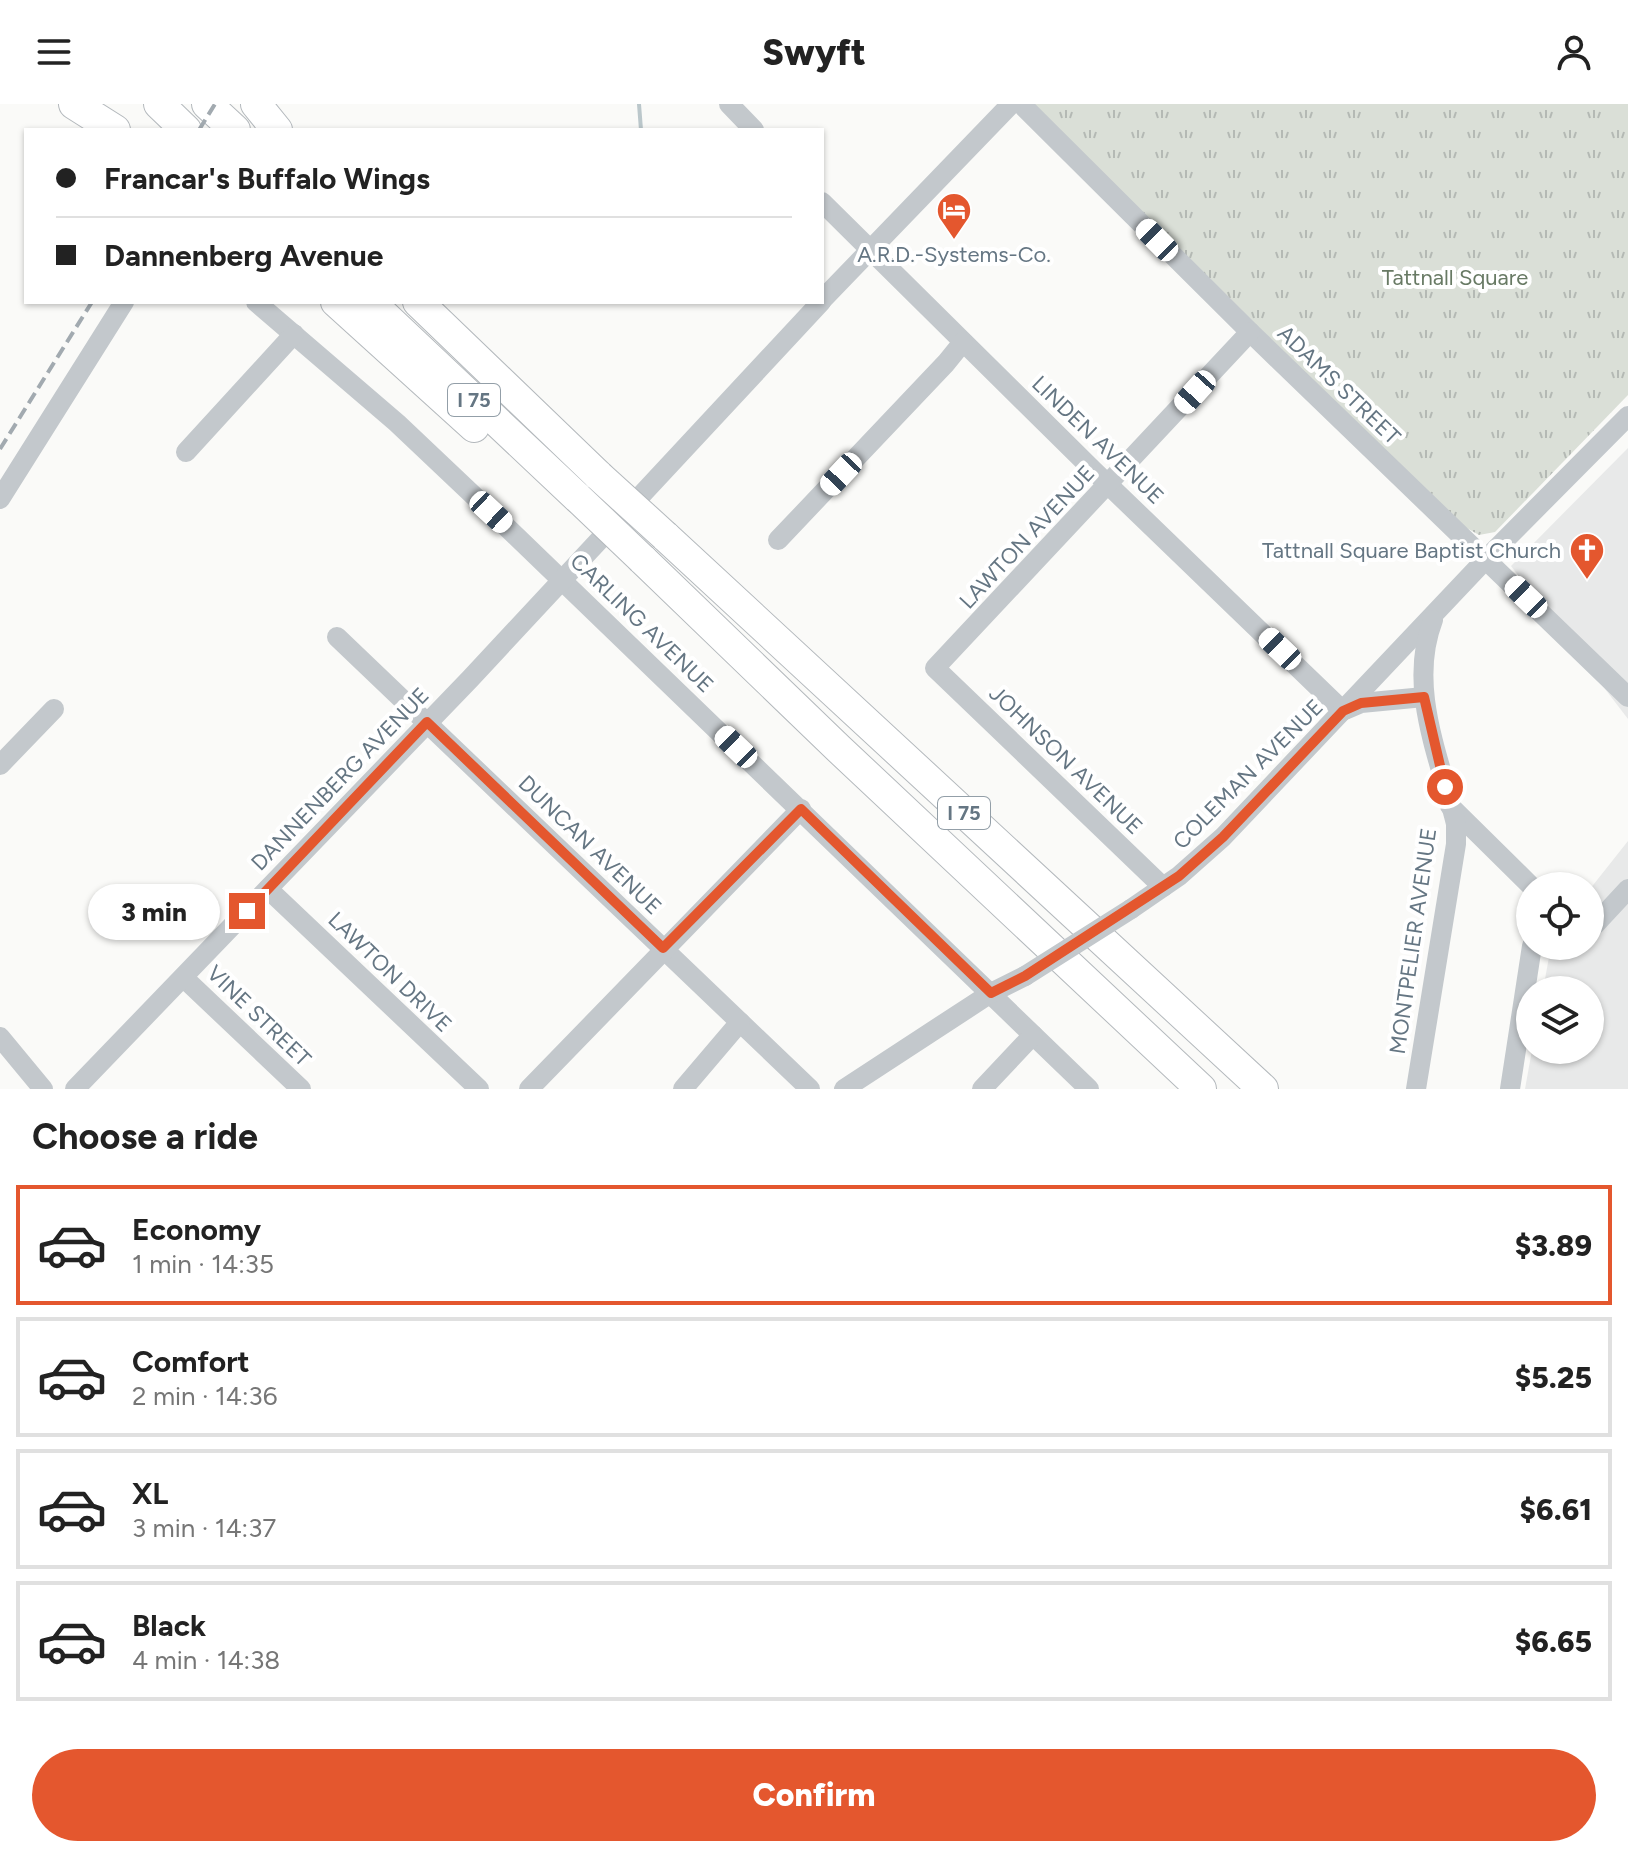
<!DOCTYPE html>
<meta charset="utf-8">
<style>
:root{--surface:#fff;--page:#f6f6f6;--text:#222;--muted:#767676;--line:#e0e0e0;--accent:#e4572e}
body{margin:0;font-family:Figtree,sans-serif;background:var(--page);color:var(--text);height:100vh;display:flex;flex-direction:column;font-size:30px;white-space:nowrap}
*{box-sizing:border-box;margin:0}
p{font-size:26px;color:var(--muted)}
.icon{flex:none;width:44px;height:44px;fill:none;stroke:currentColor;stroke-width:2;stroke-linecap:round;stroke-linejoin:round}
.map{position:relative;height:985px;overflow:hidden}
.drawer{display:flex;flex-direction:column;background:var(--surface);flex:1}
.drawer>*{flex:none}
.banner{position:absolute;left:24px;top:24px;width:800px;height:176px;border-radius:0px;box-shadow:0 2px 6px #0004;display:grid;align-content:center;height:176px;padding:0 32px;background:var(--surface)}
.fabs{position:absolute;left:1516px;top:768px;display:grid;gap:16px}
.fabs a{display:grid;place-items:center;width:88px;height:88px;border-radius:50%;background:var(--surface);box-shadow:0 2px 6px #0004;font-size:40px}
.end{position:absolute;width:36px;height:36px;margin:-18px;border:10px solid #e4572e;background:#fff;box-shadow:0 0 0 4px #fff}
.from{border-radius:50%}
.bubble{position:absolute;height:56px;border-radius:28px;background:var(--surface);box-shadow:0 2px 6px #0004;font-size:26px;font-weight:800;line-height:56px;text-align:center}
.car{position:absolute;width:24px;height:48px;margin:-24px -12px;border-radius:10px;box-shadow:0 0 6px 2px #0007;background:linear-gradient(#fff 24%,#345 0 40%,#fff 0 76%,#345 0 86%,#fff 0)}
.banner b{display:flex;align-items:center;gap:28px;height:76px;font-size:30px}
.banner b+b{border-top:2px solid var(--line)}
.banner i{width:20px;height:20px;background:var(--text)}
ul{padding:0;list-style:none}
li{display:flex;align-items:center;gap:24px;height:120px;margin:0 16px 12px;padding:0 16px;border:4px solid var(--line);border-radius:0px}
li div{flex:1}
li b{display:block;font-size:30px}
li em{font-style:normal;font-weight:800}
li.on{border-color:var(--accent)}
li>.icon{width:72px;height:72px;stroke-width:1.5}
h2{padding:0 32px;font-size:36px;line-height:96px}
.button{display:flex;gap:16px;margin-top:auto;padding:16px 32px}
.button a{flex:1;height:92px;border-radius:48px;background:var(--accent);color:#fff;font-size:32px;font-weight:800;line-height:92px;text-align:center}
header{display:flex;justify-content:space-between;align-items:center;height:104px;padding:0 32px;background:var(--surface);font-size:36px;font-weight:800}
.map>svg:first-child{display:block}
.built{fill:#e8e9e9}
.park{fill:url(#park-tufts)}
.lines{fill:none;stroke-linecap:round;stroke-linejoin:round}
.stream{stroke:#bbc7cb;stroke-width:4}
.highway-casing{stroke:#b4b9bd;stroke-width:32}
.minor{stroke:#c3c8cc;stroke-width:20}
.highway{stroke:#fff;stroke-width:30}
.rail{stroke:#a2aab0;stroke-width:4;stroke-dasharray:12 6;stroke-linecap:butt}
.highway-bridge-casing{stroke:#b4b9bd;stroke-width:32;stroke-linecap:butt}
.minor-bridge{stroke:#c3c8cc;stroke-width:20}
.highway-bridge{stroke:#fff;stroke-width:30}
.route{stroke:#e4572e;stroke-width:10}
.labels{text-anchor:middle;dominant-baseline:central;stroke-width:8;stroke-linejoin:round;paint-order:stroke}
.shield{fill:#fff;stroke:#939fa8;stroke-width:2}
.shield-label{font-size:20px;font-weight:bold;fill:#657683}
.poi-label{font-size:22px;fill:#657683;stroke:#fff}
.park-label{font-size:22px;fill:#687a64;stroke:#fff}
.street-label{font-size:22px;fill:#657683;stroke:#fff}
</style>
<header><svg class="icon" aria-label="menu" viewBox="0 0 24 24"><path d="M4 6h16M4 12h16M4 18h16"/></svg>Swyft<svg class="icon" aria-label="person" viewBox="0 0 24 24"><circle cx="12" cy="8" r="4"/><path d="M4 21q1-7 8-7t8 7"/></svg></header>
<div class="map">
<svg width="1628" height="985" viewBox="0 0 1628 985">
<defs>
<pattern id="park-tufts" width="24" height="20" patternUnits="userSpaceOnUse" patternTransform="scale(2)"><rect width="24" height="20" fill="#dadfd7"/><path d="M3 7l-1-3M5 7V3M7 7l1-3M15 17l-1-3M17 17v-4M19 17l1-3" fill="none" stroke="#b4b9b4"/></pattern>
</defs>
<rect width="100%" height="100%" fill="#fafaf8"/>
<g class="built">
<path d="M1628,344V615L1511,462Z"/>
<path d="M1628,737V985H1525L1532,946H1590V886H1543L1551,842H1590V785Z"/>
</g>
<path class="park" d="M1033,0H1628V291L1495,428L1479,431L1465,423L1040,12Z"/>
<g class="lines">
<path class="stream" d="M639,0L641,26"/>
<g class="highway-casing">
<g id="highway">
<path d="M74,0L115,26"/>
<path d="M159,0L186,26"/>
<path d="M207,0L235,26"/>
<path d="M256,0L277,26"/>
<path d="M336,198L474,323"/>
<path d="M370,198L578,394"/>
<path d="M418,198L599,372"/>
<path d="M665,432L1263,985"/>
<path d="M642,455L838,644L1201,985"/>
</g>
</g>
<g class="minor">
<path d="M729,0L754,26"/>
<path d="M1021,0L1250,228L1628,593"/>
<path d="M822,98L1093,366L1343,607"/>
<path d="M822,196L1011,0"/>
<path d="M256,198L397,319L491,408L1089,985"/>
<path d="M186,348L294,230"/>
<path d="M0,395L124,198"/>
<path d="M778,436L946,259L963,238"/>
<path d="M337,533L810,985"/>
<path d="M1347,605L1361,599L1424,593"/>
<path d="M0,661L54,605"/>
<path d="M1450,702L1531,782"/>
<path d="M1163,783L935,564L1250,228"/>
<path d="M268,785L479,985"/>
<path d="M1131,805L1179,772L1223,733L1486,455L1628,312"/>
<path d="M1590,826L1628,785"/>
<path d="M184,874L301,985"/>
<path d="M0,933L43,985"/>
<path d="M75,985L470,575L821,198"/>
<path d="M529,985L801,705"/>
<path d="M683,985L740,918"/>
<path d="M844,985L991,889L1025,872"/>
<path d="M982,985L1033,931"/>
<path d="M1416,985L1456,740V720C1440,654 1407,584 1433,516"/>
<path d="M1510,985L1532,842"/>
</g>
<use href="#highway" class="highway"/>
<g class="rail">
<path d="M199,26L215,0"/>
<path d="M0,345L92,198"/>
</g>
<g class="highway-bridge-casing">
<g id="highway-bridge">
<path d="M599,372L665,432"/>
<path d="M578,394L642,455"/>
</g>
</g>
<path class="minor-bridge" d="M1025,872L1131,805"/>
<use href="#highway-bridge" class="highway-bridge"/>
</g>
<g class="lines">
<path class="route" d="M247,807L427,618L663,844L801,705L991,889L1025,872L1179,772L1223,733L1343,607L1361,599L1424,593L1445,683"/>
</g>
<defs>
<g id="hotel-pin" transform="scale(1.8)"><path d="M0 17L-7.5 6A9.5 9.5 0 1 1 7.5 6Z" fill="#e4572e" stroke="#fff"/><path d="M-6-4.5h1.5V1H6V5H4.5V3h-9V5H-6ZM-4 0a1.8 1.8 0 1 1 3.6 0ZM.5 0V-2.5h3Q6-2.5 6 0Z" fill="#fff"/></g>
<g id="church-pin" transform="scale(1.8)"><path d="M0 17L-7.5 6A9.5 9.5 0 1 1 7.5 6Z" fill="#e4572e" stroke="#fff"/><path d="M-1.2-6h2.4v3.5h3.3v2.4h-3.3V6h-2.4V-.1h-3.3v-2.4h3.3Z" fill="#fff"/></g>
</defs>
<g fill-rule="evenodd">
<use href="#hotel-pin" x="954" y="106"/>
<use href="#church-pin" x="1587" y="446"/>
</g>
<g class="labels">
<g class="shield">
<rect x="448" y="280" width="52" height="32" rx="6"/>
<rect x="938" y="693" width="52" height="32" rx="6"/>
</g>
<g class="shield-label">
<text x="474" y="296">I 75</text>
<text x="964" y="709">I 75</text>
</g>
<g class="poi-label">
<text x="954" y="150">A.R.D.-Systems-Co.</text>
<text x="1561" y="446" text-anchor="end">Tattnall Square Baptist Church</text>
</g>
<g class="park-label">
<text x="1455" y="173">Tattnall Square</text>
</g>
<g class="street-label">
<text transform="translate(1339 281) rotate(44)">ADAMS STREET</text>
<text transform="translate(1098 336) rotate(44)">LINDEN AVENUE</text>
<text transform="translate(1027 433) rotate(-47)">LAWTON AVENUE</text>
<text transform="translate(642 519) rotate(44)">CARLING AVENUE</text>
<text transform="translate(1066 656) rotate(44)">JOHNSON AVENUE</text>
<text transform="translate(1248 670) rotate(-45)">COLEMAN AVENUE</text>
<text transform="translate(340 675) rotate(-46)">DANNENBERG AVENUE</text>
<text transform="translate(590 741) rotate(44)">DUNCAN AVENUE</text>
<text transform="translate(1413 837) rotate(-82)">MONTPELIER AVENUE</text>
<text transform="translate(390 868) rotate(44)">LAWTON DRIVE</text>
<text transform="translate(259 912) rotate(44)">VINE STREET</text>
</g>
</g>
</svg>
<div class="fabs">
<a><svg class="icon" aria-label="locate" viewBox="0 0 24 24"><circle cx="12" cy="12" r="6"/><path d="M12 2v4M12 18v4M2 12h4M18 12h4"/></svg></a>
<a><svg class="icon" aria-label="layers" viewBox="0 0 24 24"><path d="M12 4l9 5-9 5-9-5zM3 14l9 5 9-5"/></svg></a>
</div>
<i class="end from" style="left:1445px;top:683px"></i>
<i class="end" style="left:247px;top:807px"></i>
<div class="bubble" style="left:88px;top:780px;width:132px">3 min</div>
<i class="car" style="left:1157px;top:136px;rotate:315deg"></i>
<i class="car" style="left:1195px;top:288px;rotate:222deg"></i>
<i class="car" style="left:841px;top:370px;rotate:223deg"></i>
<i class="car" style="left:491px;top:408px;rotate:133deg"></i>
<i class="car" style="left:1526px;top:493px;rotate:314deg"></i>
<i class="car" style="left:1280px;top:545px;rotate:314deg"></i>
<i class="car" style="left:736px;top:643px;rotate:314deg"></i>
<div class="banner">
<b><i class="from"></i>Francar's Buffalo Wings</b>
<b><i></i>Dannenberg Avenue</b>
</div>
</div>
<section class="drawer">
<h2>Choose a ride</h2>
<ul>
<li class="on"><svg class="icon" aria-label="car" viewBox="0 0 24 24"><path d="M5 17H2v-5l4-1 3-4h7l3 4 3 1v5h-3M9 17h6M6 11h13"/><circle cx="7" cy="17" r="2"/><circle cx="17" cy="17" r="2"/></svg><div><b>Economy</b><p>1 min · 14:35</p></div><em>$3.89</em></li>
<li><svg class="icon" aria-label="car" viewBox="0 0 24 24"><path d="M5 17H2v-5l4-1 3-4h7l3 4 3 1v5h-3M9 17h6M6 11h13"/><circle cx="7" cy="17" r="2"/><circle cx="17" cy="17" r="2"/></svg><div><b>Comfort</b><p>2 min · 14:36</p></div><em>$5.25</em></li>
<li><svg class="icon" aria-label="car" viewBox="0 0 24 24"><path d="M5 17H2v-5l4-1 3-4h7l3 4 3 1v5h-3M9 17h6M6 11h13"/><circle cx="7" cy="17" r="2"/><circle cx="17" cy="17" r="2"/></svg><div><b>XL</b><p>3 min · 14:37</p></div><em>$6.61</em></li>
<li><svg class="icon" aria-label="car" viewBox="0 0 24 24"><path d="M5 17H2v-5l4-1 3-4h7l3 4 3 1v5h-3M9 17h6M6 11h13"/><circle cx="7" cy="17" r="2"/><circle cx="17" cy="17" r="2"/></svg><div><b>Black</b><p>4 min · 14:38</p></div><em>$6.65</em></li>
</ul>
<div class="button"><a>Confirm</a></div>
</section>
